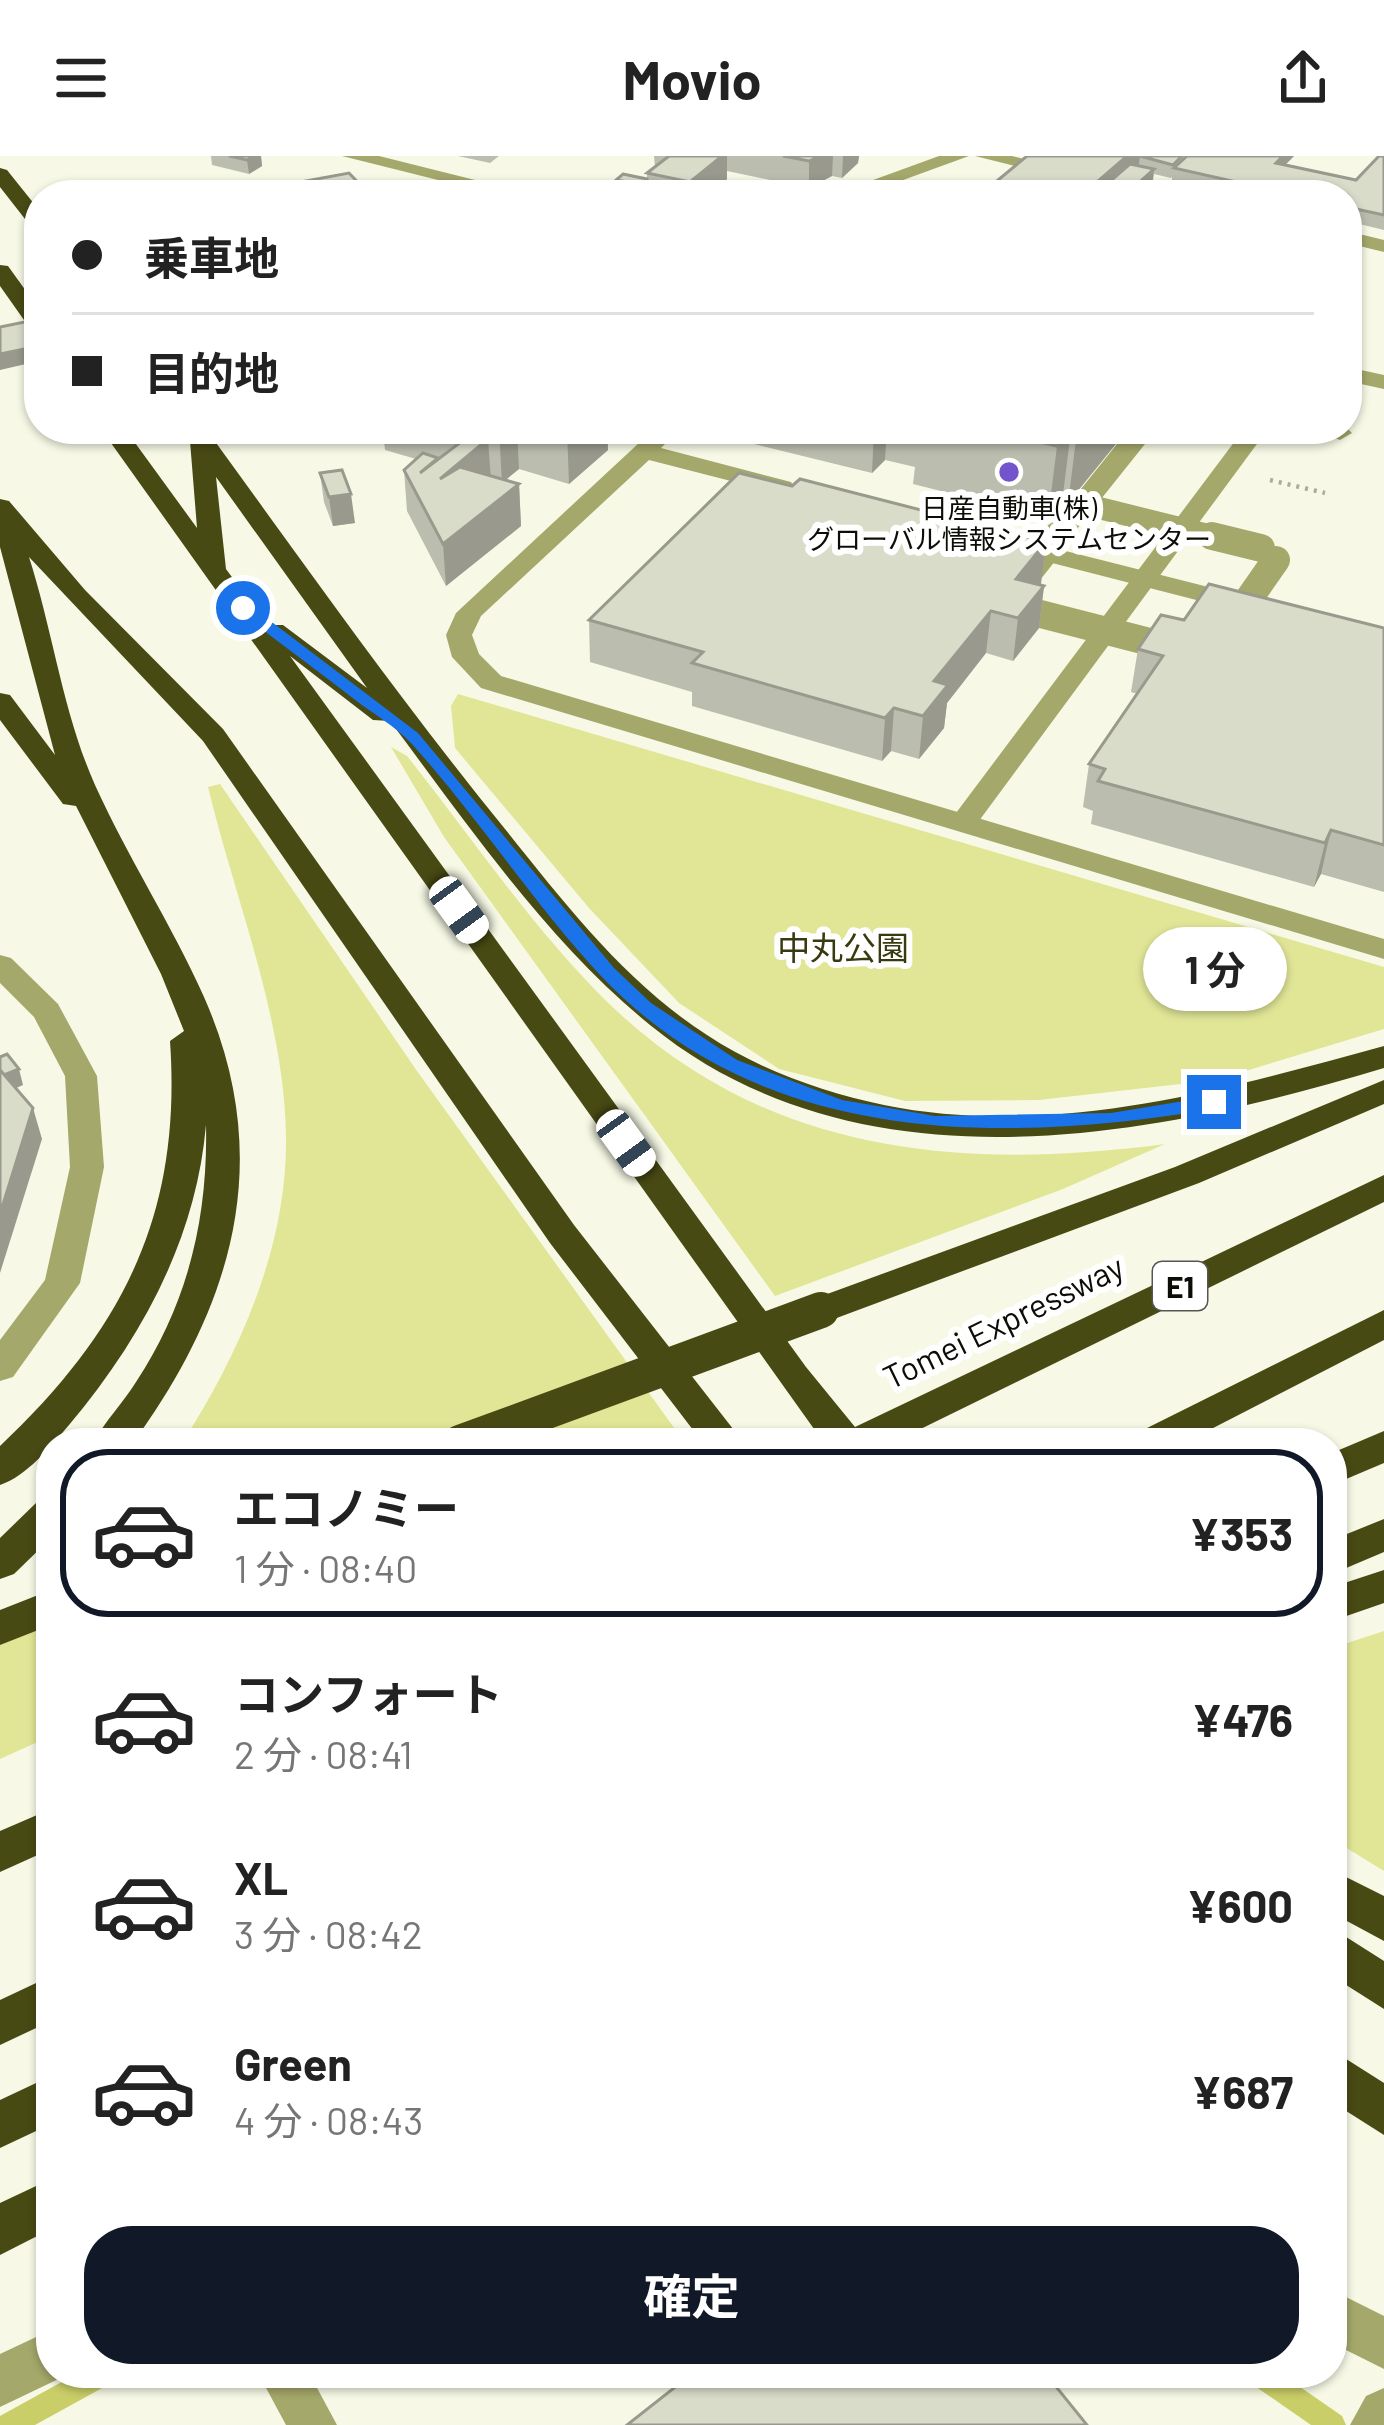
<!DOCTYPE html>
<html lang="ja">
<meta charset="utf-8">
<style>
:root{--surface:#fff;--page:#f6f6f6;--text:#222;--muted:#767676;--line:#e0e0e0;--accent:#111827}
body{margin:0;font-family:Barlow,"Noto Sans JP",sans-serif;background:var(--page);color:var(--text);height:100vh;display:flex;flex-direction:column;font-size:45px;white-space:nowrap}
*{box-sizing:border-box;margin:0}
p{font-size:39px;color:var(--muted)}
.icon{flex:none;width:66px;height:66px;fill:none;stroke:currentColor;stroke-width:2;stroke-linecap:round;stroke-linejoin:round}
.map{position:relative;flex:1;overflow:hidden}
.details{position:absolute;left:36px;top:1272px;width:1311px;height:960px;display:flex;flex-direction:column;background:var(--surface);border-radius:48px;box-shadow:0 3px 9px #0004}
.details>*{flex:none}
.top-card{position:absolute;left:24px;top:24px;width:1338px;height:264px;border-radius:48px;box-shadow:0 3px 9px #0004;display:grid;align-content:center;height:264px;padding:0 48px;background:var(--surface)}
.end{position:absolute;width:54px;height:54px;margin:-27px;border:15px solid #1a73e8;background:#fff;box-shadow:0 0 0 6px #fff}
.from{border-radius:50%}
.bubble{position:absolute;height:84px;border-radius:42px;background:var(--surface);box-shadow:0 3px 9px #0004;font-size:39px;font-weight:700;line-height:84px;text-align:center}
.car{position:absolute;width:36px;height:72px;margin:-36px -18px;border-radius:15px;box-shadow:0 0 9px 3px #0007;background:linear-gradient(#fff 24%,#345 0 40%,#fff 0 76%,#345 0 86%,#fff 0)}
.top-card b{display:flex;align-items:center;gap:42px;height:114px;font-size:45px}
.top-card b+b{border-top:3px solid var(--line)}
.top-card i{width:30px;height:30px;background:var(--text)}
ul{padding:21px 0 0;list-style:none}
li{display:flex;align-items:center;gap:36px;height:168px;margin:0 24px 18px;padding:0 24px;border:6px solid transparent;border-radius:48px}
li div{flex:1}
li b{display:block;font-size:45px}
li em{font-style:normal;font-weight:700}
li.on{border-color:var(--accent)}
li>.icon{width:108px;height:108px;stroke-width:1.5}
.cta{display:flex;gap:24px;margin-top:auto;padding:24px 48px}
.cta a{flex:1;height:138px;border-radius:48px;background:var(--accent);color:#fff;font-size:48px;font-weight:700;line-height:138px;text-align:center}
header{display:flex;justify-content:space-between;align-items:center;height:156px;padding:0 48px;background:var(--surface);font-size:54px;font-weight:700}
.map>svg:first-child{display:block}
.green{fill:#e1e697}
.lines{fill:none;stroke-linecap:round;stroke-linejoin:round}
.stream{fill:#c9ce68;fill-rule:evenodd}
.path{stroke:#aaac9d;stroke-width:4.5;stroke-dasharray:3 6;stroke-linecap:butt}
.service{fill:#a4a86a;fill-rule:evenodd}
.pedestrian{fill:#a4a86a;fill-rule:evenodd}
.minor{fill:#a4a86a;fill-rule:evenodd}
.tertiary{fill:#a4a86a;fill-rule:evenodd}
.motorway{fill:#484a14;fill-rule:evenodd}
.pedestrian-bridge-far1{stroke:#a4a86a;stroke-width:22}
.pedestrian-bridge{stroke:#a4a86a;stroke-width:28}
.motorway-bridge{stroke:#484a14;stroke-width:36}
.wall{fill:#bbbdae}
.shaded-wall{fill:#999a8d}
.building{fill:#dadcca;stroke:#999a8d;stroke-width:3}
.route{fill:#1a73e8}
.poi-dot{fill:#7454cd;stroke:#fff;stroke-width:4.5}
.labels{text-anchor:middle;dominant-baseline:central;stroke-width:12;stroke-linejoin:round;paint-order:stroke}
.far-poi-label{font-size:27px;fill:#0c0d07;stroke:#fff}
.shield{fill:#fff;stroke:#555651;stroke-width:3}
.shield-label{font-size:30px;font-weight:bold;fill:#0c0d07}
.park-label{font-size:33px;fill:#393a0f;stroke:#fff}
.street-label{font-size:33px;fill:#0c0d07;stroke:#fff}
</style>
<header><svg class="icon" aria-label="menu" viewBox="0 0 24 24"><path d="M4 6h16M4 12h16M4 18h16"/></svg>Movio<svg class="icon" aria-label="share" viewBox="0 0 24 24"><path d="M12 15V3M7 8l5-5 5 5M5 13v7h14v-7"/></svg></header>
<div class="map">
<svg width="1384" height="2269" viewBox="0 0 1384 2269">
<rect width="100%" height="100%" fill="#f7f9e6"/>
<g class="green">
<path d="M458,538L1384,811V873L1216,924L1039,944L905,945L779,913L679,847L589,752L455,592L451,550Z"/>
<path d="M391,591L407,600C465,673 521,755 584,822C743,995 945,1017 1165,988L1063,1033L775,1140L444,681Z"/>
<path d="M220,628L417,915L685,1287H182C240,1197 288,1089 286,979C284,862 235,743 208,631Z"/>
<path d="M51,1437V1580L0,1603V1484Z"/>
<path d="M1384,1475V1715L1332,1683V1492Z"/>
</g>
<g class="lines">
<g class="stream">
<path d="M78,2217H117L113,2226L35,2269H0V2260Z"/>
<path d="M1245,2217H1280L1342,2260L1346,2269H1311L1249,2226Z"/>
</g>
<path class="path" d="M1270,324L1325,337"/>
<path class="service" d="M258,2217H309L337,2269H286Z"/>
<path class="pedestrian" d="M1347,272L1352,277L1340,284L1310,273Z"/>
<g class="minor">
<path d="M939,0H969L862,39H832Z"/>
<path d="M975,0H1012L1169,39H1132Z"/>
<path d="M1347,75L1384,84V96L1347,87Z"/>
<path d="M1244,273H1268L973,673H953L948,667L953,661Z"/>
<path d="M0,799L11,802L58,848L97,920L104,1011L80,1127L13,1221L0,1225V1184L45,1124L70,1011L65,920L34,861L0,827Z"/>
<path d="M1332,2134L1384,2160V2213L1332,2187Z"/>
<path d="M51,2174V2217L69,2218L0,2251V2198Z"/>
<path d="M1384,2232V2269H1350L1366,2240Z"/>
</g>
<g class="tertiary">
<path d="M342,0H379L535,39H498Z"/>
<path d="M1347,211L1384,219V233L1347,225Z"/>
<path d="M654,273H680L661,292L791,326L794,331L782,338L649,304L481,460L472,479L479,498L501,520L1384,783V803L481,532L452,501L446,479L456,457Z"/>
<path d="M1010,381L1256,443L1260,449L1247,457L1001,394L997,389Z"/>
</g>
<g class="motorway">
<path d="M0,12L7,14L39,54V74L32,72L0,31Z"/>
<path d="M0,109L8,110L39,153V176L31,174L0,130Z"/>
<path d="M101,273H125L197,372L190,285L182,273H206C304,408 400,544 505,673C565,748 626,827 707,879C760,914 822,936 884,949C1052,983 1223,934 1384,890V912C1149,983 859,1039 650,869C548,786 468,669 390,565L373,564L290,500L806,1211L855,1271L1384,1019V1046L892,1287H824ZM216,321L367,532L283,469H267L226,413Z"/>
<path d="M0,343L9,345L85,434L223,573L574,1069L744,1287H703L550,1087L203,585L29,401C53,476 63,557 95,629C128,702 172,769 204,841C276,1004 233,1149 133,1287H93C105,1265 123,1247 136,1226C188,1147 208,1062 206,969C196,1083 142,1182 69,1269C51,1290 27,1320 0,1329V1290C124,1173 182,1057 170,885L184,875L161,818L76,650L63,648L0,564V537L10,539L55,599L0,391Z"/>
<path d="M1384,924V948L1199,1027L834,1163L821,1167L808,1163L803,1154L808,1145L1175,1011Z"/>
<path d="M1384,1154V1184L1184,1287H1131L1137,1277Z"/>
<path d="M1384,1275V1307L1332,1329V1297Z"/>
<path d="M51,1341V1382L14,1418L0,1423V1382L37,1346Z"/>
<path d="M1384,1363V1396L1332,1418V1384Z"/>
<path d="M1384,1414V1447L1332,1465V1431Z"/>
<path d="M51,1434V1469L0,1489V1454Z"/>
<path d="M51,1653V1693L0,1716V1675Z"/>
<path d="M1332,1714L1384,1740V1785L1332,1757Z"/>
<path d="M1332,1772L1384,1805V1853L1332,1820Z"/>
<path d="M51,1820V1865L0,1889V1844Z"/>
<path d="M1332,1894L1384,1927V1979L1332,1946Z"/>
<path d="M51,1920V1968L0,1992V1944Z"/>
<path d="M51,2023V2073L0,2099V2047Z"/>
</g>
<g class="pedestrian-bridge-far1">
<path d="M1083,348L1224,383"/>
<path d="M1055,383L1143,273"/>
</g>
<g class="pedestrian-bridge">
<path d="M1212,380L1261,392"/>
<path d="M1023,423L1057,380"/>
<path d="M1021,453L1185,495"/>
<path d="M1225,477L1276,404"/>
</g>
<path class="motorway-bridge" d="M460,1287L821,1154"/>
</g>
<g class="wall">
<path d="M211,0H261L262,10L249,18L212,9Z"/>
<path d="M458,0H499L490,7Z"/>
<path d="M653,0H859L858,7L842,22L832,20L809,32L727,15V23L708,38L714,39L616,38V24L647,23V17L655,11L654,0Z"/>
<path d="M1027,0H1294L1285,9L1356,24L1384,0V74L1347,65V39H1230L1172,26V21L1171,22L1154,18L1151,39Z"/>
<path d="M383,273H607L608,294L569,328L519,313L505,324L519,328L521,370L446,430L407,355L404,314L416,303L385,294Z"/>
<path d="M742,273H1128L1068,347L1062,346L1048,362L913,328L915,311L885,304L872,317L742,285Z"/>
<path d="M320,317L355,367L333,370L324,346Z"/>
<path d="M792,330L1046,386L1040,429L1044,430L1039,472L1013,505L986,497L947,547L944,572L919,603L891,595L882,605L692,550V536L590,506L589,464Z"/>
<path d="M1184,464L1384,472V736L1321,718L1314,731L1091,668L1093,655L1083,651L1089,608L1138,538L1131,536L1138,493Z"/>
</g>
<g class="shaded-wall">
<path d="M254,0H261L262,10L249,18L247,4Z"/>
<path d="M722,0H727V23L707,39H690V26Z"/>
<path d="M820,0H833L832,20L809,32V5Z"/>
<path d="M843,0H859L858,7L842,22Z"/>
<path d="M1127,0H1140L1136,30L1154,13L1151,39H1082Z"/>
<path d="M1283,0H1294L1273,21L1276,7Z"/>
<path d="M39,190V205L0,214V198Z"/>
<path d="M499,273H517L519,313L502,327Z"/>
<path d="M567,273H607L608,294L569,328Z"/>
<path d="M874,273H887L885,304L872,317Z"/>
<path d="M1079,273H1128L1068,347L1077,276Z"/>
<path d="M1071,275L1062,346L1048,362L1057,290Z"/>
<path d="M488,283L491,324L440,323Z"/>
<path d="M519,328L521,370L446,430L443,388Z"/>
<path d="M351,338L355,367L333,370L329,341Z"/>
<path d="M1046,386L1041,428L1015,461L1016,423Z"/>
<path d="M1044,430L1039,472L1013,505L1018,462Z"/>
<path d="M991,455L986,497L947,547L944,572L919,603L923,560L934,525Z"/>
<path d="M894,552L891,595L882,605L885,562Z"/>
<path d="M1331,674L1321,718L1314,731L1325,687Z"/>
<path d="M19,913L23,929L5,937L0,921Z"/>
<path d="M33,952L42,983L0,1117V1058Z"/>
</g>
<g class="building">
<path d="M229,0H254L247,4Z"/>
<path d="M669,0H722L690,26L647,17Z"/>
<path d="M783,0H820L809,5Z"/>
<path d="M1027,0H1127L1082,39H980Z"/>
<path d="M1140,0H1182L1173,9Z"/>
<path d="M1187,0H1283L1276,7L1356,24L1379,0H1384V59L1347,51V39H1294L1174,12Z"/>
<path d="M1130,8L1154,13L1125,39H1094Z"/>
<path d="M349,17L370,39H215L211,33L249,26L257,34Z"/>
<path d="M623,18L647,23V27L644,29L616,24Z"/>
<path d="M698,36L714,39H678L679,38Z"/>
<path d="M39,163V190L0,198V171Z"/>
<path d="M985,273H1079L1077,276L1071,275L1057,290Z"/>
<path d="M470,279L488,283L440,323L460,311L519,328L443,388L404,314L423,297L438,302L420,317Z"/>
<path d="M342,314L351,338L329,341L320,317Z"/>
<path d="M739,317L792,330L800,323L1046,386L1016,423L1044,430L1018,462L991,455L934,525L948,529L923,560L894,552L885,562L692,507L703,496L589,464Z"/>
<path d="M1209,428L1384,472V689L1331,674L1325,687L1098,625L1105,613L1089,608L1163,500L1138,493L1161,459L1184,464Z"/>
<path d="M7,898L19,913L4,919L0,914V901Z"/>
<path d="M0,914L33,952L0,1058Z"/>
<path d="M693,2217H1045L1087,2269H627Z"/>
</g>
<path class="route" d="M238,448H248L418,577L614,812L651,847L737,904L842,944L935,960L1111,957L1214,940L1223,946L1214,953C1001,988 763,991 601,820C533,747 478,661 411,587C395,570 372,557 354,543C315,513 276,484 238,455Z"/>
<circle class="poi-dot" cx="1009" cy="316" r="12"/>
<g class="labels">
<g class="far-poi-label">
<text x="1009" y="351">日産自動車(株)<tspan x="1009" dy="31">グローバル情報システムセンター</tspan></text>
</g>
<rect class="shield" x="1153" y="1106" width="54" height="48" rx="9"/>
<g class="shield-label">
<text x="1180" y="1130">E1</text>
</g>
<g class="park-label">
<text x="843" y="791">中丸公園</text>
</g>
<g class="street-label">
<text transform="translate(1003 1165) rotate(-26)">Tomei Expressway</text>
</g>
</g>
</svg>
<i class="end from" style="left:243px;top:452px"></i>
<i class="end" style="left:1214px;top:946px"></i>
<div class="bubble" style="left:1143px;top:771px;width:144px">1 分</div>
<i class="car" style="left:459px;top:754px;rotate:144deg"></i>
<i class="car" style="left:626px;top:987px;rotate:144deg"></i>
<div class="top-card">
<b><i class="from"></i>乗車地</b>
<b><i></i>目的地</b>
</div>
<section class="details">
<ul>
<li class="on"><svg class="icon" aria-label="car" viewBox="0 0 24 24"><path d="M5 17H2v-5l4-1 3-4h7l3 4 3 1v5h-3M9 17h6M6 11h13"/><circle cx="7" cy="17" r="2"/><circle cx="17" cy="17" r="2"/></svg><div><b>エコノミー</b><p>1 分 · 08:40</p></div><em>¥353</em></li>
<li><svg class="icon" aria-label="car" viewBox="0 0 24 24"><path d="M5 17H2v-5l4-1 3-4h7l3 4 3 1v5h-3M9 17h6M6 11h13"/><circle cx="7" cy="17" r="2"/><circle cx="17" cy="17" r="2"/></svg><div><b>コンフォート</b><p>2 分 · 08:41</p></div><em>¥476</em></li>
<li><svg class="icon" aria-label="car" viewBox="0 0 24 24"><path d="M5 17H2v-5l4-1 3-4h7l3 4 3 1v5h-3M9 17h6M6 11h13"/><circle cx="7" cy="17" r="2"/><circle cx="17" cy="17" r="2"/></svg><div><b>XL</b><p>3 分 · 08:42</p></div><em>¥600</em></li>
<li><svg class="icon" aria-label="car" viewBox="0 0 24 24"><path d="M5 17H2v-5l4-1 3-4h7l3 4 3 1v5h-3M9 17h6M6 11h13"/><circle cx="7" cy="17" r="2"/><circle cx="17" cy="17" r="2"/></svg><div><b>Green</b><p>4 分 · 08:43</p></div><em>¥687</em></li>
</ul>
<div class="cta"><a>確定</a></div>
</section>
</div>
